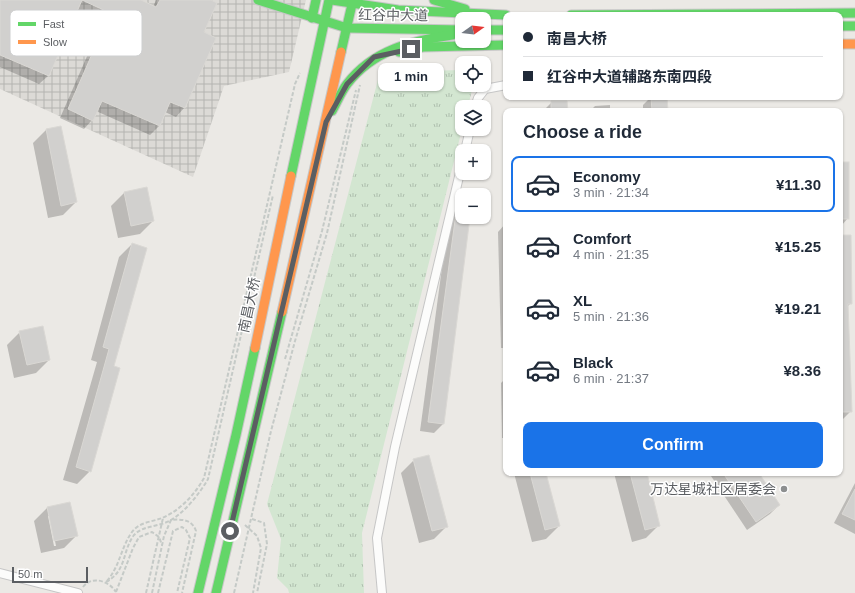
<!DOCTYPE html>
<meta charset="utf-8">
<style>
:root{--surface:#fff;--page:#f6f6f7;--text:#1f2937;--muted:#747a83;--line:#e0e1e3;--accent:#1a73e8}
body{margin:0;font-family:Arial,"Noto Sans SC",sans-serif;background:var(--page);color:var(--text);height:100vh;display:flex;flex-direction:column;font-size:15px;white-space:nowrap}
*{box-sizing:border-box;margin:0}
p{font-size:13px;color:var(--muted)}
.icon{flex:none;width:22px;height:22px;fill:none;stroke:currentColor;stroke-width:2;stroke-linecap:round;stroke-linejoin:round}
.map{position:relative;flex:1;overflow:hidden}
.details{position:absolute;left:503px;top:108px;width:340px;height:368px;display:flex;flex-direction:column;background:var(--surface);border-radius:8px;box-shadow:0 1px 3px #0004}
.details>*{flex:none}
.guide{position:absolute;left:503px;top:12px;width:340px;height:88px;border-radius:8px;box-shadow:0 1px 3px #0004;display:grid;align-content:center;height:88px;padding:0 20px;background:var(--surface)}
.needle{width:26px;rotate:76deg}
.fabs{position:absolute;left:455px;top:12px;display:grid;gap:8px}
.fabs a{display:grid;place-items:center;width:36px;height:36px;border-radius:8px;background:var(--surface);box-shadow:0 1px 3px #0004;font-size:20px}
.scale{position:absolute;left:12px;bottom:10px;width:76px;box-sizing:border-box;padding-left:4px;border:2px solid #5b5e62;border-top:0;font-size:11px;line-height:14px;white-space:nowrap;color:#5b5e62;-webkit-text-stroke:3px #fff;paint-order:stroke}
.end{position:absolute;width:18px;height:18px;margin:-9px;border:5px solid #5b5e62;background:#fff;box-shadow:0 0 0 2px #fff}
.from{border-radius:50%}
.bubble{position:absolute;height:28px;border-radius:8px;background:var(--surface);box-shadow:0 1px 3px #0004;font-size:13px;font-weight:800;line-height:28px;text-align:center}
.guide b{display:flex;align-items:center;gap:14px;height:38px;font-size:15px}
.guide b+b{border-top:1px solid var(--line)}
.guide i{width:10px;height:10px;background:var(--text)}
ul{padding:0;list-style:none}
li{display:flex;align-items:center;gap:12px;height:56px;margin:0 8px 6px;padding:0 12px;border:2px solid transparent;border-radius:8px}
li div{flex:1}
li b{display:block;font-size:15px}
li em{font-style:normal;font-weight:800}
li.active{border-color:var(--accent)}
li>.icon{width:36px;height:36px;stroke-width:1.5}
h2{padding:0 20px;font-size:18px;line-height:48px}
.primary-button{display:flex;gap:8px;margin-top:auto;padding:8px 20px}
.primary-button a{flex:1;height:46px;border-radius:8px;background:var(--accent);color:#fff;font-size:16px;font-weight:800;line-height:46px;text-align:center}
.map>svg:first-child{display:block}
.industrial{fill:url(#industrial-grid)}
.grass{fill:url(#grass-tufts)}
.shadow{fill:#0003;fill-rule:evenodd}
.building{fill:#d1d0ce;stroke:#dad8d4}
.lines{fill:none;stroke-linecap:round;stroke-linejoin:round}
.street-casing{stroke:#c6c6c6;stroke-width:10}
.fast-casing{stroke:#c7c7c7;stroke-width:11}
.slow-casing{stroke:#c7c7c7;stroke-width:11}
.path{stroke:#c5cac7;stroke-width:2;stroke-dasharray:4 2;stroke-linecap:butt}
.street{stroke:#fcfcfb;stroke-width:8}
.fast{stroke:#63d668;stroke-width:9}
.slow{stroke:#ff974d;stroke-width:9}
.route{stroke:#5b5e62;stroke-width:5}
.poi-dot{fill:#8d8f90;stroke:#fff;stroke-width:1.5}
.labels{text-anchor:middle;dominant-baseline:central;stroke-width:3;stroke-linejoin:round;paint-order:stroke}
.street-label{font-size:14px;fill:#5b5e62;stroke:#fff}
.poi-label{font-size:14px;fill:#5b5e62;stroke:#fff;text-anchor:end}
.key{fill:#fff;stroke:#cecfd0;stroke-width:1}
.key-label{font-size:11px;fill:#5b5e62}
</style>
<div class="map">
<svg width="855" height="593" viewBox="0 0 855 593">
<defs>
<pattern id="industrial-grid" width="8" height="8" patternUnits="userSpaceOnUse"><rect width="8" height="8" fill="#dcdad6"/><path d="M0 4h8M4 0v8" fill="none" stroke="#b5b4b1"/></pattern>
<pattern id="grass-tufts" width="24" height="20" patternUnits="userSpaceOnUse"><rect width="24" height="20" fill="#d3e6d1"/><path d="M3 7l-1-3M5 7V3M7 7l1-3M15 17l-1-3M17 17v-4M19 17l1-3" fill="none" stroke="#aebead"/></pattern>
</defs>
<rect width="100%" height="100%" fill="#ebe9e5"/>
<path class="industrial" d="M0,0H306L289,72L224,86L193,177L0,89Z"/>
<path class="grass" d="M462,70V85H473L468,107H462V129L362,533L364,593H289L288,589L277,578L281,539L267,504L380,72Z"/>
<g class="shadow">
<path d="M0,0H138L153,7L156,0H209L203,33L215,38L184,108L176,117L165,112L159,126L150,135L96,111L92,120L84,129L60,118L102,22L77,10L48,76L39,84L0,67Z"/>
<path d="M651,97H666L667,111H643V105Z"/>
<path d="M552,102L567,111H545V109Z"/>
<path d="M610,105V111H590L595,106Z"/>
<path d="M60,127L76,202L63,215L48,218L33,143L46,130Z"/>
<path d="M840,163L848,218L842,225H840Z"/>
<path d="M146,188L153,221L140,234L118,238L111,206L124,193Z"/>
<path d="M456,215L469,217L443,424L434,433L420,431L448,223Z"/>
<path d="M506,223V348H501L498,232Z"/>
<path d="M840,236L851,303L847,307L851,411L843,419H840Z"/>
<path d="M132,244L113,366L90,471L77,484L63,480L97,362L91,360L119,257Z"/>
<path d="M20,332L49,360L36,373L14,378L7,345Z"/>
<path d="M506,378V438H502L501,383Z"/>
<path d="M414,460L446,527L434,539L419,543L401,473Z"/>
<path d="M514,473H545L559,526L546,539L532,542Z"/>
<path d="M614,473H646L659,525L646,538L632,542Z"/>
<path d="M709,473H758L779,505L770,514L747,530Z"/>
<path d="M855,483V534L834,523Z"/>
<path d="M69,503L76,536L64,548L41,553L34,521L47,508ZM48,516H50L56,546H54Z"/>
</g>
<g class="building">
<path d="M0,0H141L156,7L160,0H211L217,3L204,32L216,38L185,108L170,102L160,126L102,101L93,121L68,109L110,13L82,0L49,76L0,55Z"/>
<path d="M651,97H667L668,111H652Z"/>
<path d="M551,101H567L568,111H551Z"/>
<path d="M61,126L77,202L61,206L46,129Z"/>
<rect x="840" y="162" width="9" height="57"/>
<path d="M147,187L154,221L131,226L124,192Z"/>
<path d="M456,213L462,214V217H470L444,424L428,422Z"/>
<path d="M840,235H851L852,304H848L852,412H840Z"/>
<path d="M132,243L147,248L114,366L120,368L91,472L76,467L109,349L103,347Z"/>
<path d="M43,326L50,360L27,365L19,331Z"/>
<path d="M429,455L448,527L432,531L413,459Z"/>
<path d="M530,473H546L560,526L545,530Z"/>
<path d="M630,473H647L660,526L645,530Z"/>
<path d="M723,473H759L780,505L756,522Z"/>
<path d="M855,489V520L842,514Z"/>
<path d="M70,502L78,536L54,541L47,507Z"/>
</g>
<g class="lines">
<g class="street-casing">
<g id="street">
<path d="M475,107L478,98L485,89L506,85"/>
<path d="M465,151L470,129"/>
<path d="M0,573L78,593"/>
<path d="M382,593L377,538L395,447L462,164"/>
</g>
</g>
<g class="fast-casing">
<g id="fast">
<path d="M258,0L347,28L462,30"/>
<path d="M332,0L398,10L506,15"/>
<path d="M434,0L465,9"/>
<path d="M571,15L855,13"/>
<path d="M312,18L316,0"/>
<path d="M840,26H855"/>
<path d="M484,30H506"/>
<path d="M341,52L353,0"/>
<path d="M399,52L423,47L506,45"/>
<path d="M332,111C337,102 341,92 347,84C373,50 411,41 452,35"/>
<path d="M291,176L329,0"/>
<path d="M198,593L236,435L255,348"/>
<path d="M216,593L282,312"/>
</g>
</g>
<g class="slow-casing">
<g id="slow">
<path d="M840,44H855"/>
<path d="M282,312L341,52"/>
<path d="M255,348L291,176"/>
</g>
</g>
<g class="path">
<path d="M285,359L322,231L356,90"/>
<path d="M252,519L264,523L267,544L257,593"/>
<path d="M245,525L257,536L261,548L253,593"/>
<path d="M107,581C120,566 121,547 132,532C139,522 152,522 162,518C181,510 195,494 204,478L295,84L300,73"/>
<path d="M106,582C127,571 122,551 134,535C143,525 160,527 171,520C185,512 200,493 208,479L273,195"/>
<path d="M83,587C92,575 109,581 116,592"/>
<path d="M116,592L133,548L139,537L152,532L159,537L162,545"/>
<path d="M146,593L163,518"/>
<path d="M152,593L164,536L171,520C181,519 192,519 196,531L182,593"/>
<path d="M158,593L173,531L182,527L186,530L190,538L177,593"/>
<path d="M234,593L271,431L295,341L327,233L360,85"/>
</g>
<use href="#street" class="street"/>
<use href="#fast" class="fast"/>
<use href="#slow" class="slow"/>
</g>
<g class="lines">
<path class="route" d="M230,531L326,122L347,84L374,57L411,49"/>
</g>
<circle class="poi-dot" cx="784" cy="489" r="4"/>
<g class="labels">
<g class="street-label">
<text transform="translate(393 15) rotate(1)">红谷中大道</text>
<text transform="translate(249 305) rotate(-78)">南昌大桥</text>
</g>
<g class="poi-label">
<text x="776" y="489">万达星城社区居委会</text>
</g>
</g>
<rect x="10" y="10" width="132" height="46" rx="6" class="key"/>
<rect x="18" y="22" width="18" height="4" fill="#63d668"/>
<rect x="18" y="40" width="18" height="4" fill="#ff974d"/>
<g class="key-label">
<text x="43" y="28">Fast</text>
<text x="43" y="46">Slow</text>
</g>
</svg>
<div class="fabs">
<a><svg class="needle" viewBox="-14 -14 28 28"><path d="M0-13l5 13h-10z" fill="#e53935"/><path d="M0 13l5-13h-10z" fill="#747a83"/></svg></a>
<a><svg class="icon" aria-label="locate" viewBox="0 0 24 24"><circle cx="12" cy="12" r="6"/><path d="M12 2v4M12 18v4M2 12h4M18 12h4"/></svg></a>
<a><svg class="icon" aria-label="layers" viewBox="0 0 24 24"><path d="M12 4l9 5-9 5-9-5zM3 14l9 5 9-5"/></svg></a>
<a>+</a>
<a>−</a>
</div>
<div class="scale">50 m</div>
<i class="end from" style="left:230px;top:531px"></i>
<i class="end" style="left:411px;top:49px"></i>
<div class="bubble" style="left:378px;top:63px;width:66px">1 min</div>
<div class="guide">
<b><i class="from"></i>南昌大桥</b>
<b><i></i>红谷中大道辅路东南四段</b>
</div>
<section class="details">
<h2>Choose a ride</h2>
<ul>
<li class="active"><svg class="icon" aria-label="car" viewBox="0 0 24 24"><path d="M5 17H2v-5l4-1 3-4h7l3 4 3 1v5h-3M9 17h6M6 11h13"/><circle cx="7" cy="17" r="2"/><circle cx="17" cy="17" r="2"/></svg><div><b>Economy</b><p>3 min · 21:34</p></div><em>¥11.30</em></li>
<li><svg class="icon" aria-label="car" viewBox="0 0 24 24"><path d="M5 17H2v-5l4-1 3-4h7l3 4 3 1v5h-3M9 17h6M6 11h13"/><circle cx="7" cy="17" r="2"/><circle cx="17" cy="17" r="2"/></svg><div><b>Comfort</b><p>4 min · 21:35</p></div><em>¥15.25</em></li>
<li><svg class="icon" aria-label="car" viewBox="0 0 24 24"><path d="M5 17H2v-5l4-1 3-4h7l3 4 3 1v5h-3M9 17h6M6 11h13"/><circle cx="7" cy="17" r="2"/><circle cx="17" cy="17" r="2"/></svg><div><b>XL</b><p>5 min · 21:36</p></div><em>¥19.21</em></li>
<li><svg class="icon" aria-label="car" viewBox="0 0 24 24"><path d="M5 17H2v-5l4-1 3-4h7l3 4 3 1v5h-3M9 17h6M6 11h13"/><circle cx="7" cy="17" r="2"/><circle cx="17" cy="17" r="2"/></svg><div><b>Black</b><p>6 min · 21:37</p></div><em>¥8.36</em></li>
</ul>
<div class="primary-button"><a>Confirm</a></div>
</section>
</div>
